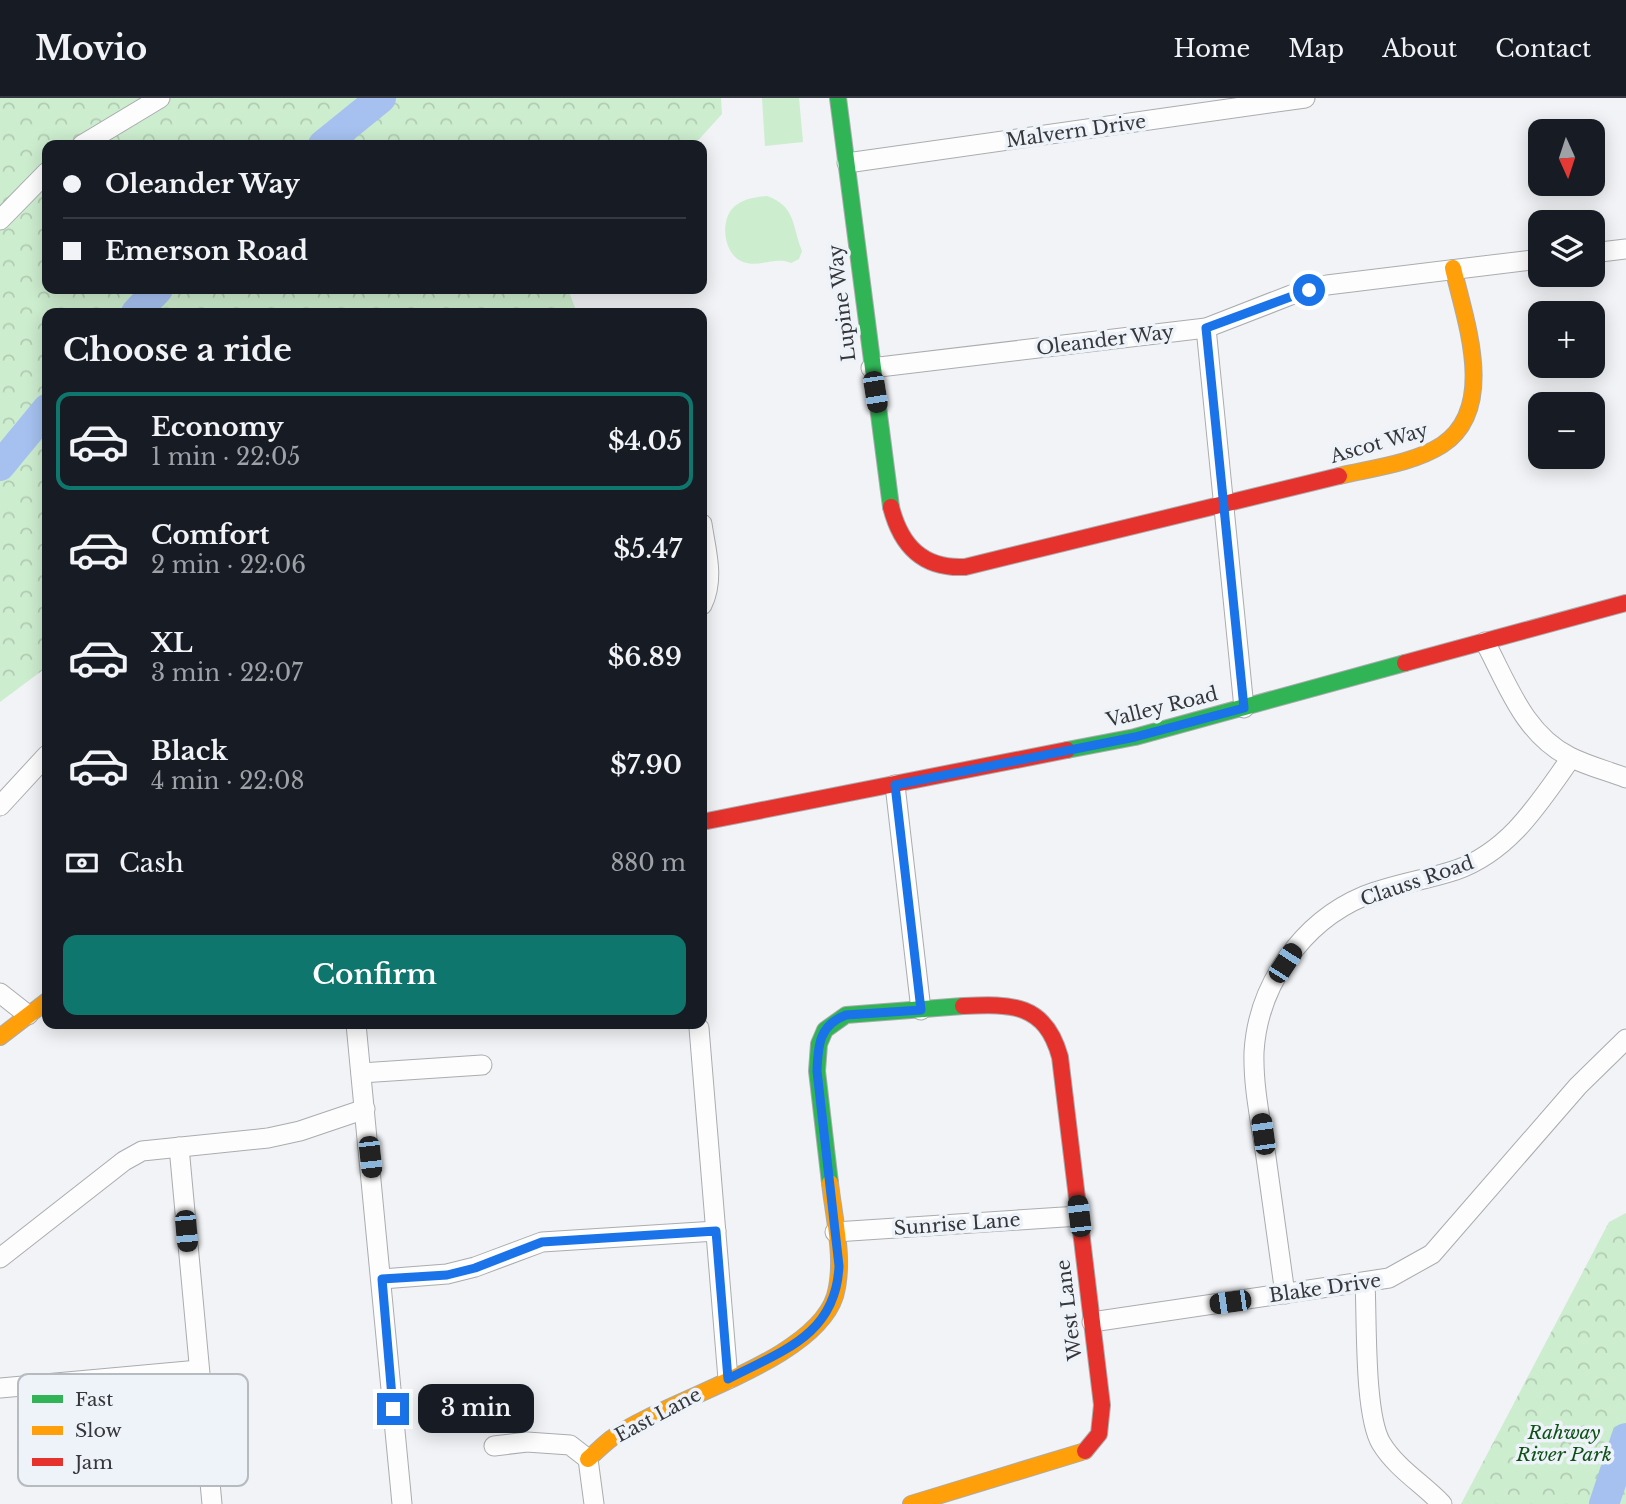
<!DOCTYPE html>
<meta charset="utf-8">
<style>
:root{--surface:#171b24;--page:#20242c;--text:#f1f3f6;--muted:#9ea1a6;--line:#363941;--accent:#0f766e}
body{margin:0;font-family:"Libre Baskerville",serif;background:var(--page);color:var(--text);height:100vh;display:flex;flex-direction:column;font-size:26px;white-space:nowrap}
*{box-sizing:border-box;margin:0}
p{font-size:23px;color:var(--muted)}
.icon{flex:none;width:38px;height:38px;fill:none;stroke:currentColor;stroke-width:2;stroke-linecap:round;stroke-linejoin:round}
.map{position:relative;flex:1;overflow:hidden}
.drawer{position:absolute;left:42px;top:210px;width:665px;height:721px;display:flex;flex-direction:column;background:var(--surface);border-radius:14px;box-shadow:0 4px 18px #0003}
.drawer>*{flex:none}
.banner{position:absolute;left:42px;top:42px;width:665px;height:154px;border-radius:14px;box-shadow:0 4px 18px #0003;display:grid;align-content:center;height:154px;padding:0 21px;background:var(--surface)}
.needle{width:46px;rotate:177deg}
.controls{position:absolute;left:1528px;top:21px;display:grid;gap:14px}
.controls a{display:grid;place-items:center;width:77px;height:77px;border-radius:14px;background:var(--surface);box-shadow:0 4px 18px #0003;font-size:35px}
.end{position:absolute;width:32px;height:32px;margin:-16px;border:9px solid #1a73e8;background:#fff;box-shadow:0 0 0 4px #fff}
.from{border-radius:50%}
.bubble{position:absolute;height:49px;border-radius:14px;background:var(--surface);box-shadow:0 4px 18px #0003;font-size:23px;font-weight:600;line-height:49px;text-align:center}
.car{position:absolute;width:21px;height:42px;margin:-21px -10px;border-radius:9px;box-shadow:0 0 5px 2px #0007;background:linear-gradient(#222 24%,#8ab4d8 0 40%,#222 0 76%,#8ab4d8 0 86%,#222 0)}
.banner b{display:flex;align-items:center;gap:24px;height:66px;font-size:26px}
.banner b+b{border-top:2px solid var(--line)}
.banner i{width:18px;height:18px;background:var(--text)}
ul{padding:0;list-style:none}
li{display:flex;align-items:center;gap:21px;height:98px;margin:0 14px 10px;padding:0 7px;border:4px solid transparent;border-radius:14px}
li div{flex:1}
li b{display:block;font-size:26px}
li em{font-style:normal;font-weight:600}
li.on{border-color:var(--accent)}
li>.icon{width:63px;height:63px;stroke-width:1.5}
h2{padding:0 21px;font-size:32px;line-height:84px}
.pay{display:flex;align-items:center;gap:18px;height:77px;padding:0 21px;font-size:26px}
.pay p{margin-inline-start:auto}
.primary-button{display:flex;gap:14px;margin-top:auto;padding:14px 21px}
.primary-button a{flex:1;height:80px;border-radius:14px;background:var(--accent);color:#fff;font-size:28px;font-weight:600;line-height:80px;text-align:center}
header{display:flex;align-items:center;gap:42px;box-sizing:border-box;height:98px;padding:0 35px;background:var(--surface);border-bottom:2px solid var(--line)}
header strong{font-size:33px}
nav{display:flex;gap:38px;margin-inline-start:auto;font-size:24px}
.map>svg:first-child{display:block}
.park{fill:url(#park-crowns)}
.pitch{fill:#cdedcf}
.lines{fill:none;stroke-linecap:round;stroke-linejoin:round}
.river{stroke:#a6c1f0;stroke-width:30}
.street-casing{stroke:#aaacae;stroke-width:21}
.fast-casing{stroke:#aaacae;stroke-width:18}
.slow-casing{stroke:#aaacae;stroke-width:18}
.jam-casing{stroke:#aaacae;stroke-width:18}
.street{stroke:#fdfdfe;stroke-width:19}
.fast{stroke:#30b455;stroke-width:16}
.slow{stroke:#ff9f0a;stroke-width:16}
.jam{stroke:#e5322d;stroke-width:16}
.route{stroke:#1a73e8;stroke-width:9}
.labels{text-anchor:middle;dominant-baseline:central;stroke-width:7;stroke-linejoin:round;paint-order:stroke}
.street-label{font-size:19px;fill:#35373a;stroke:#eef3f9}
.park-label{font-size:19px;font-style:italic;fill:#105118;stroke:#eef3f9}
.key{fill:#eef3f9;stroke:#b6bbc0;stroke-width:2}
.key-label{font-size:19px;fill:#35373a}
</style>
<header>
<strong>Movio</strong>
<nav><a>Home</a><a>Map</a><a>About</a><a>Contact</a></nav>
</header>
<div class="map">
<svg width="1626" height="1406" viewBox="0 0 1626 1406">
<defs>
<pattern id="park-crowns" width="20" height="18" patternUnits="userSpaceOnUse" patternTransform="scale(1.75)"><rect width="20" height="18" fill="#cdedcf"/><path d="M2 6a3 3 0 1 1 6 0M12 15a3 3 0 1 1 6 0" fill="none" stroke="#b1ccb2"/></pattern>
</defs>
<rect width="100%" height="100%" fill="#f1f3f6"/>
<g class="park">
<path d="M0,0H721L722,16L694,47H47V191H568L577,215H47V569L0,604Z"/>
<path d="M1626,1115V1406H1461L1609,1124Z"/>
</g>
<g class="pitch">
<path d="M762,0H799L803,44L765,48Z"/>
<path d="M767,98C796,108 792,128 802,153L799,161L791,165C776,158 759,170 743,164C724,157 720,125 732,111C741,101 755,99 767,98Z"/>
</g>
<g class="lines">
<g class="river">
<path d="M323,47L381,0"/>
<path d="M136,215L158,191"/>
<path d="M0,368L47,311"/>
<path d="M1604,1406L1626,1340"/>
</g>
<g class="street-casing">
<g id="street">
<path d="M82,47L160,0"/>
<path d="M847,65L1305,0"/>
<path d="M0,122L47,74"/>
<path d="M1592,155L1626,151"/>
<path d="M1206,230L1244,610"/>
<path d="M871,270L1206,230L1291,197L1327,187L1540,161"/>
<path d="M702,426C706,453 715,481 702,507"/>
<path d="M1485,544C1508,587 1524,636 1570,659C1588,668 1608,673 1626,680"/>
<path d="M895,687L921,912"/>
<path d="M0,708L47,657"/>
<path d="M0,895L28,917"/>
<path d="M356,926L402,1406"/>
<path d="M699,930L728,1281"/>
<path d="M361,975L482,967"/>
<path d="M179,1049L212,1406"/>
<path d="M835,1134L1079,1118"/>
<path d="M0,1160L124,1063L142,1053L268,1040L300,1033L365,1011"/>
<path d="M382,1181L447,1176L475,1169L542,1144L716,1133"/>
<path d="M1365,1184C1367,1221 1364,1316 1381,1345C1396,1370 1423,1386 1442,1406"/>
<path d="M1285,1196C1279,1150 1272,1105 1266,1059C1261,1025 1253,989 1254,954C1258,887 1302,824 1364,798C1394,786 1426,782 1456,772C1510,753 1539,705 1571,660"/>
<path d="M1092,1224L1389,1180L1432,1156L1578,988L1626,941"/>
<path d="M0,1290L199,1272"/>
<path d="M494,1348L527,1344L570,1347L588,1361L594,1406"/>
</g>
</g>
<g class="fast-casing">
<g id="fast">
<path d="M838,0L891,409"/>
<path d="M1067,652L1135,639L1405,565"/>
<path d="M830,1085L817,973L819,946L825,932L846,917L963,908"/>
</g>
</g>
<g class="slow-casing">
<g id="slow">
<path d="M1339,378C1372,370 1412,366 1442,347C1498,310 1465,222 1453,170"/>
<path d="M0,939L47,903"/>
<path d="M588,1361C596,1354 604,1346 612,1340C668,1300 814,1264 835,1198C845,1163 834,1121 830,1085"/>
<path d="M911,1406L1085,1353"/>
</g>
</g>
<g class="jam-casing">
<g id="jam">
<path d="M891,409C901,448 923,471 965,469L1339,378"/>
<path d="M1405,565L1626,505"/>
<path d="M702,724L1067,652"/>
<path d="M963,908C1012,906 1045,905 1060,959L1102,1307L1099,1336L1085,1353"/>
</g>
</g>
<use href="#street" class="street"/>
<use href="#fast" class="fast"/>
<use href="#slow" class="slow"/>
<use href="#jam" class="jam"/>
</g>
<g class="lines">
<path class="route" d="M393,1311L382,1181L447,1177L475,1170L542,1144L716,1133L728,1281C782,1253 836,1237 839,1168L817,973C818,947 819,927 846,917L921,912L895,687L1135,639L1244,610L1206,230L1309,192"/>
</g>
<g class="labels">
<g class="street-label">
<text transform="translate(1076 33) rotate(-8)">Malvern Drive</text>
<text transform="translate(842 205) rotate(-97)">Lupine Way</text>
<text transform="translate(1105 242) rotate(-7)">Oleander Way</text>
<text transform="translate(1379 345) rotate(-16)">Ascot Way</text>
<text transform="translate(1162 609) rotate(-14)">Valley Road</text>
<text transform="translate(1417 783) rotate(-19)">Clauss Road</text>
<text transform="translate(957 1126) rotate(-4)">Sunrise Lane</text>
<text transform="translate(1325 1190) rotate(-8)">Blake Drive</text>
<text transform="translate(1069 1212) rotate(-97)">West Lane</text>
<text transform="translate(658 1317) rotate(-28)">East Lane</text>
</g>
<g class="park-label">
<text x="1564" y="1334">Rahway<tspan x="1564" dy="22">River Park</tspan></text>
</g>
</g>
<rect x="18" y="1276" width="230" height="112" rx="10" class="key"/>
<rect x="32" y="1297" width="31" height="8" fill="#30b455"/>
<rect x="32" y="1328" width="31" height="9" fill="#ff9f0a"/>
<rect x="32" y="1360" width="31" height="8" fill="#e5322d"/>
<g class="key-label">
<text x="75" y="1308">Fast</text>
<text x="75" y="1339">Slow</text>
<text x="75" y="1371">Jam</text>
</g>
</svg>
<div class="controls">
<a><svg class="needle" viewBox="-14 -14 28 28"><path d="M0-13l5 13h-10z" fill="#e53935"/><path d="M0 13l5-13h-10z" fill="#9ea1a6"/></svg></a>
<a><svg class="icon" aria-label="layers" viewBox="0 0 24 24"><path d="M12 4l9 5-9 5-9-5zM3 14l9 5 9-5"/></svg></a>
<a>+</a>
<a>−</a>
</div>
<i class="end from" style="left:1309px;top:192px"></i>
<i class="end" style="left:393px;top:1311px"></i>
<div class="bubble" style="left:418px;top:1286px;width:116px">3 min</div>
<i class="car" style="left:875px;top:294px;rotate:171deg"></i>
<i class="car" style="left:1285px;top:865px;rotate:33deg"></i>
<i class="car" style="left:1263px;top:1036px;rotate:352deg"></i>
<i class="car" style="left:370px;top:1059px;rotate:174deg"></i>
<i class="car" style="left:1079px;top:1118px;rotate:353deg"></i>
<i class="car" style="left:186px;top:1133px;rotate:175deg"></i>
<i class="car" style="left:1230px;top:1204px;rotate:262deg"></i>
<div class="banner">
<b><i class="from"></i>Oleander Way</b>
<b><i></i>Emerson Road</b>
</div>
<section class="drawer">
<h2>Choose a ride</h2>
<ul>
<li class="on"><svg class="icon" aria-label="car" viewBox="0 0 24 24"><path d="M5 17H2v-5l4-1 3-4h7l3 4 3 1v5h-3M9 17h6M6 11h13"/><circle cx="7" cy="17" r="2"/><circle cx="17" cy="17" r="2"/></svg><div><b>Economy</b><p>1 min · 22:05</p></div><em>$4.05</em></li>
<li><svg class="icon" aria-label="car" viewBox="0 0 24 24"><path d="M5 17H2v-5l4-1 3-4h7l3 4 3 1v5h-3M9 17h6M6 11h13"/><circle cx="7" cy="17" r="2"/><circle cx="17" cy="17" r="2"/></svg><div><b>Comfort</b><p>2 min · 22:06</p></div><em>$5.47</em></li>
<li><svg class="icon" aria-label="car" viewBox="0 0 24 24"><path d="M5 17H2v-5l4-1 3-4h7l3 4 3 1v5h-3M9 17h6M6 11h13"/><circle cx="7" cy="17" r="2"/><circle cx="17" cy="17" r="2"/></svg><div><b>XL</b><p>3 min · 22:07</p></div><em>$6.89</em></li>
<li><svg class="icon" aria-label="car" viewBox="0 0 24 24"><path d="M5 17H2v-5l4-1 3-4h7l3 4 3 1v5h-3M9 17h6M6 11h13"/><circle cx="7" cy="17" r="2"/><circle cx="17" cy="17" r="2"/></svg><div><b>Black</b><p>4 min · 22:08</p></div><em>$7.90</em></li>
</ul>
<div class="pay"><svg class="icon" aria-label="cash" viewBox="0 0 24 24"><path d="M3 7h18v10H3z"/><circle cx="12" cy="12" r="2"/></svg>Cash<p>880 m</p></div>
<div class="primary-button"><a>Confirm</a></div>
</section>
</div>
